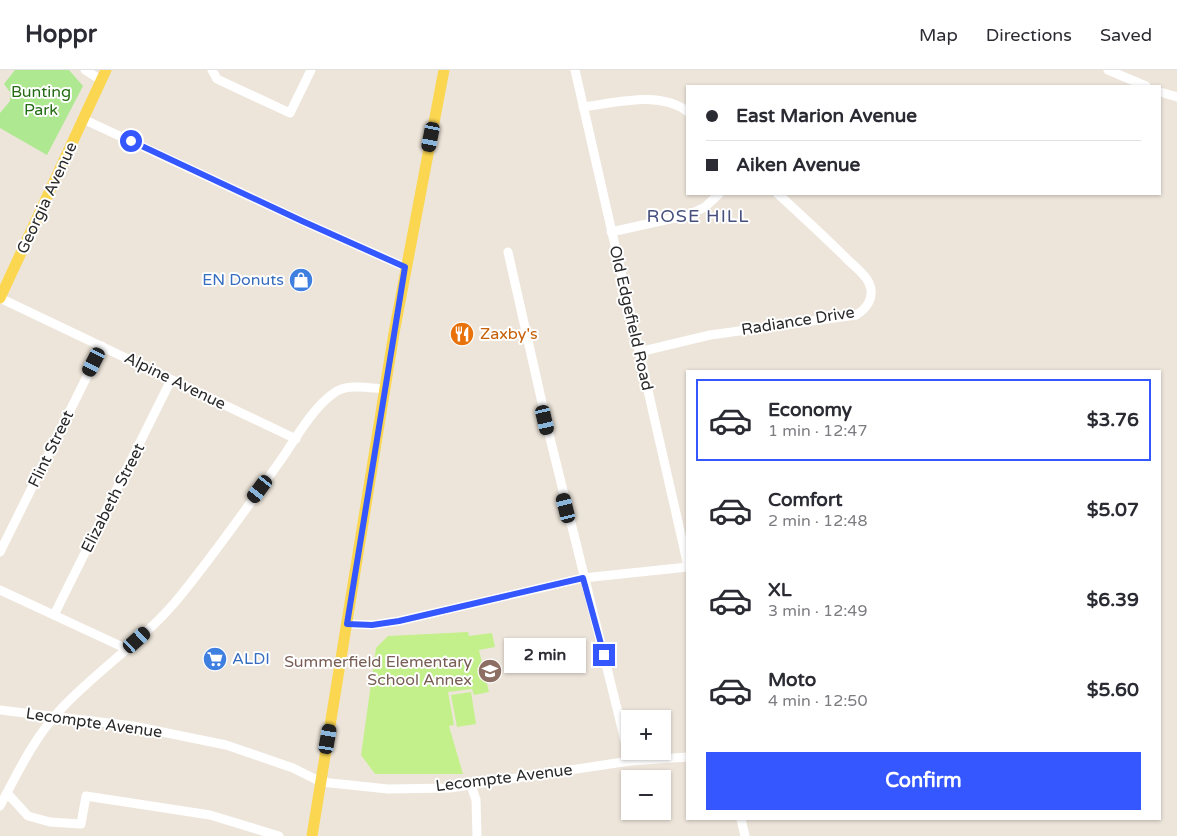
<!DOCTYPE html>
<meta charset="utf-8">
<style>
:root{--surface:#fff;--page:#f2f2f3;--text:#2b2b33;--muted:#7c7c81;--line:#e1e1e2;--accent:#3457ff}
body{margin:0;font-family:"Varela Round",sans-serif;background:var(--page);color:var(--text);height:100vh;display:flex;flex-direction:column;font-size:19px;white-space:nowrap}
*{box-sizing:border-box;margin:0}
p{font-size:16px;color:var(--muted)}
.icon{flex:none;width:28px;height:28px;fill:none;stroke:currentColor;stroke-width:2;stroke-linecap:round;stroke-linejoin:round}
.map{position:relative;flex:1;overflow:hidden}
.sheet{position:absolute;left:686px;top:300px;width:475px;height:450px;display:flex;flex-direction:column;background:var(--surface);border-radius:0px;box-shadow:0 1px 4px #0004}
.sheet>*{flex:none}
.guide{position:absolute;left:686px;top:15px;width:475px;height:110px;border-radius:0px;box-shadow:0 1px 4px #0004;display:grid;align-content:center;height:110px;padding:0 20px;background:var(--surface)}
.tools{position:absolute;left:621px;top:640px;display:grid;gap:10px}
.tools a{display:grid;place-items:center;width:50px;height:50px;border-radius:0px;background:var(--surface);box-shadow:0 1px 4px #0004;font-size:25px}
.end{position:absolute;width:22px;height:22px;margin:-11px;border:6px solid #3457ff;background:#fff;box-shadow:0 0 0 2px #fff}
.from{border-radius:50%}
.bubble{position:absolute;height:35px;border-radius:0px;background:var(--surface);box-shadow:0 1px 4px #0004;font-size:16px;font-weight:800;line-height:35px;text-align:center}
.car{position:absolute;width:15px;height:30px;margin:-15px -8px;border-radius:6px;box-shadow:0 0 4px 1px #0007;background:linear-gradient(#222 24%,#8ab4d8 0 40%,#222 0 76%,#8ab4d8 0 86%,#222 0)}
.guide b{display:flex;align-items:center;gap:18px;height:48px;font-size:19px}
.guide b+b{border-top:1px solid var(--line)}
.guide i{width:12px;height:12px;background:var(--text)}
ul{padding:9px 0 0;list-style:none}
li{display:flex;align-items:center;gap:15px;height:82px;margin:0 10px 8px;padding:0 10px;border:2px solid transparent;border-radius:0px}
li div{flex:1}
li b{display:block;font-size:19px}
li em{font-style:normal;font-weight:800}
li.current{border-color:var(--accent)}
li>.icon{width:45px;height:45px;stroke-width:1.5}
.action{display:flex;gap:10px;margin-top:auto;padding:10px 20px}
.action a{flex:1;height:58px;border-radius:0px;background:var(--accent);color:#fff;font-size:20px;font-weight:800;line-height:58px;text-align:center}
header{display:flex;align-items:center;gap:30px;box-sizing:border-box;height:70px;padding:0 25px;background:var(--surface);border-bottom:1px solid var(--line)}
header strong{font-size:24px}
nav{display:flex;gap:28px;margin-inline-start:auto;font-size:18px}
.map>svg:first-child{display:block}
.green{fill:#aee891}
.pitch{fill:#c4f08c}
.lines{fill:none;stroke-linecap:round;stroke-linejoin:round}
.minor{stroke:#fff;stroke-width:9}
.major{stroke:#fbd650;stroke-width:11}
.route{stroke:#3457ff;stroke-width:6}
.labels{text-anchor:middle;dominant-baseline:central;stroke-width:4;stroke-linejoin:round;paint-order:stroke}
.park-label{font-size:16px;fill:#256b14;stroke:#fff}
.street-label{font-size:16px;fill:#292929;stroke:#fff}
.shop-label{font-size:16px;fill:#366cbe;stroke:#fff;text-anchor:end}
.food-label{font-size:16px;fill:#c56008;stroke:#fff;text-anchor:start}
.education-label{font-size:16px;fill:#785e54;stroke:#fff;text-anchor:end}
.neighbourhood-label{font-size:18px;letter-spacing:1px;fill:#464f7d;stroke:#fff}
</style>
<header>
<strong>Hoppr</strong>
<nav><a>Map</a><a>Directions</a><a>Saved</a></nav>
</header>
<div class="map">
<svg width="1177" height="766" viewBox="0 0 1177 766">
<rect width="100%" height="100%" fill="#ede5da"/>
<path class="green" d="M15,0H69L83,16L47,85L0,58V43L10,31V22L4,14Z"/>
<g class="pitch">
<path d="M468,562L469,566L492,563L495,577L479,580L489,622L474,625L472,619L448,622L454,655L449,656L463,704H375L361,685L376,578L388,566Z"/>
<path d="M471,622L476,654L457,657L451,625Z"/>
</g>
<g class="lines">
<g class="minor">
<path d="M85,0L101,10"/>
<path d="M212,0L217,9L290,43L311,0"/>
<path d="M575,0L688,496"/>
<path d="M1108,0L1146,16"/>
<path d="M1160,22L1177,27"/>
<path d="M583,37C616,33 660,20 688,42"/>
<path d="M83,49L302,151L405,197"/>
<path d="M611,162L688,145L705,137L719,124"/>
<path d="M508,182L550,368L630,691"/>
<path d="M0,228L296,369"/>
<path d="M639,282L710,265L856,245C868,238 875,226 869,213C865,204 855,197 848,190C825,167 802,146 778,124"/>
<path d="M0,482L102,276"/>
<path d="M0,520L127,579"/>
<path d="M54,545L171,310"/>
<path d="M347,554L372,555L399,551L583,508L688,497"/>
<path d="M0,640L133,656L226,675L293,698L321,712L388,719L450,718L630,691L688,687"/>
<path d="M471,715L476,730L477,766"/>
<path d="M7,723L28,746L50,752L81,754L86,726L210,745L279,766"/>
<path d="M0,736C18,702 34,668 60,640C98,599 146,569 181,525C215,483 247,438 278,394C294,372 311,339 334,323C347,313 369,318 385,319"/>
<path d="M741,749L745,766"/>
</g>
<g class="major">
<path d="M0,228L106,0"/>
<path d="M312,766L394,263L444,0"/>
</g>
</g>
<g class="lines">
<path class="route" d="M131,71L302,151L405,197L347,554L372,555L399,551L583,508L604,585"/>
</g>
<defs>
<g id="shop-disc" transform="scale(1.25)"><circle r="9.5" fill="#3f7fe0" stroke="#fff"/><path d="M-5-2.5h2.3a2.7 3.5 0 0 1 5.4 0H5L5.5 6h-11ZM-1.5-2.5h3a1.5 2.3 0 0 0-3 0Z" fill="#fff"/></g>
<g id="restaurant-disc" transform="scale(1.25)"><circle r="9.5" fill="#e8710a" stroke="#fff"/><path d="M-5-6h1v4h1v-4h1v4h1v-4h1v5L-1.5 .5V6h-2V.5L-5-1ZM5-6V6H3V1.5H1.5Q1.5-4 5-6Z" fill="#fff"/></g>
<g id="supermarket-disc" transform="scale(1.25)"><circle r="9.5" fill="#3f7fe0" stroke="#fff"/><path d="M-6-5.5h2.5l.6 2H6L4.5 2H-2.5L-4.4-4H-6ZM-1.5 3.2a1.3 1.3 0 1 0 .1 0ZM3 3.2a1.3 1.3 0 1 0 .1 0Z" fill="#fff"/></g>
<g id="school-disc" transform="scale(1.25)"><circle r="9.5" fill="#8d6e63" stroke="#fff"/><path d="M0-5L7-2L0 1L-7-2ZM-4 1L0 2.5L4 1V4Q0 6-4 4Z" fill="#fff"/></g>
</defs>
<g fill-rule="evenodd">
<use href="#shop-disc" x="301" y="210"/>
<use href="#restaurant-disc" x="462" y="264"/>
<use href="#supermarket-disc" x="215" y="589"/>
<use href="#school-disc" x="490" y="601"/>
</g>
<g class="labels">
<g class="park-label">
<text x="41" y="22">Bunting<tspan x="41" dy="18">Park</tspan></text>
</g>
<g class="street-label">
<text transform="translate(47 128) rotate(-65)">Georgia Avenue</text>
<text transform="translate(631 248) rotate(77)">Old Edgefield Road</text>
<text transform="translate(798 251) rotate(-9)">Radiance Drive</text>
<text transform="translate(175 311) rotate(26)">Alpine Avenue</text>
<text transform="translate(51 379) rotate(-64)">Flint Street</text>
<text transform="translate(113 428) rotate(-63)">Elizabeth Street</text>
<text transform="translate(94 653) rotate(8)">Lecompte Avenue</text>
<text transform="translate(504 708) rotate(-7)">Lecompte Avenue</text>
</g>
<g class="shop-label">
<text x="284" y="210">EN Donuts</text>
<text x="232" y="589" text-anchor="start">ALDI</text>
</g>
<g class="food-label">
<text x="480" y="264">Zaxby's</text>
</g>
<g class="education-label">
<text x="472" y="592">Summerfield Elementary<tspan x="472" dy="18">School Annex</tspan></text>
</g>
<g class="neighbourhood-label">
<text x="698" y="146">ROSE HILL</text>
</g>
</g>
</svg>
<div class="tools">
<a>+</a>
<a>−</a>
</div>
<i class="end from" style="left:131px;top:71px"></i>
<i class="end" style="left:604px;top:585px"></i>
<div class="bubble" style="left:504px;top:568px;width:82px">2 min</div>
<i class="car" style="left:431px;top:67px;rotate:191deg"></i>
<i class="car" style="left:94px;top:292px;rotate:207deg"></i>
<i class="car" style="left:545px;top:350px;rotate:167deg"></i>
<i class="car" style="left:260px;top:419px;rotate:217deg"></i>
<i class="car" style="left:566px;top:438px;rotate:346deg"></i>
<i class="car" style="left:137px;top:570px;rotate:48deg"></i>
<i class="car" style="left:328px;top:669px;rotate:10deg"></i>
<div class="guide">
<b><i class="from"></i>East Marion Avenue</b>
<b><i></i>Aiken Avenue</b>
</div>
<section class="sheet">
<ul>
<li class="current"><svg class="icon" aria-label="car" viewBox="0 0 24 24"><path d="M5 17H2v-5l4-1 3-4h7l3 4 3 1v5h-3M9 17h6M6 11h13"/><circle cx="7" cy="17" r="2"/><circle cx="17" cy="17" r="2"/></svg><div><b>Economy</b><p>1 min · 12:47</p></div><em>$3.76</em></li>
<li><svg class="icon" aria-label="car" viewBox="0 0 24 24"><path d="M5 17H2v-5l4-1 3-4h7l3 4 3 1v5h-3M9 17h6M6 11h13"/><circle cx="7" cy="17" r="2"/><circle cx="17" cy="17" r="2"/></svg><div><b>Comfort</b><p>2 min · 12:48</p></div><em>$5.07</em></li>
<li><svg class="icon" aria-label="car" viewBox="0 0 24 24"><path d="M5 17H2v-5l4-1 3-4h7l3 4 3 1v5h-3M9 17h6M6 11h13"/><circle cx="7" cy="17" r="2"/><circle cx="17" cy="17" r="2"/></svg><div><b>XL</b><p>3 min · 12:49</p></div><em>$6.39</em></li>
<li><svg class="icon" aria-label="car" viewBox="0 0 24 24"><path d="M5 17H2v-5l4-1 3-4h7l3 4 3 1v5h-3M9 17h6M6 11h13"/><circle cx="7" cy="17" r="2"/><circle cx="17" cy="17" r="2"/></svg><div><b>Moto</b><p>4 min · 12:50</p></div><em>$5.60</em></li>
</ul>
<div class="action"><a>Confirm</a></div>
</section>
</div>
